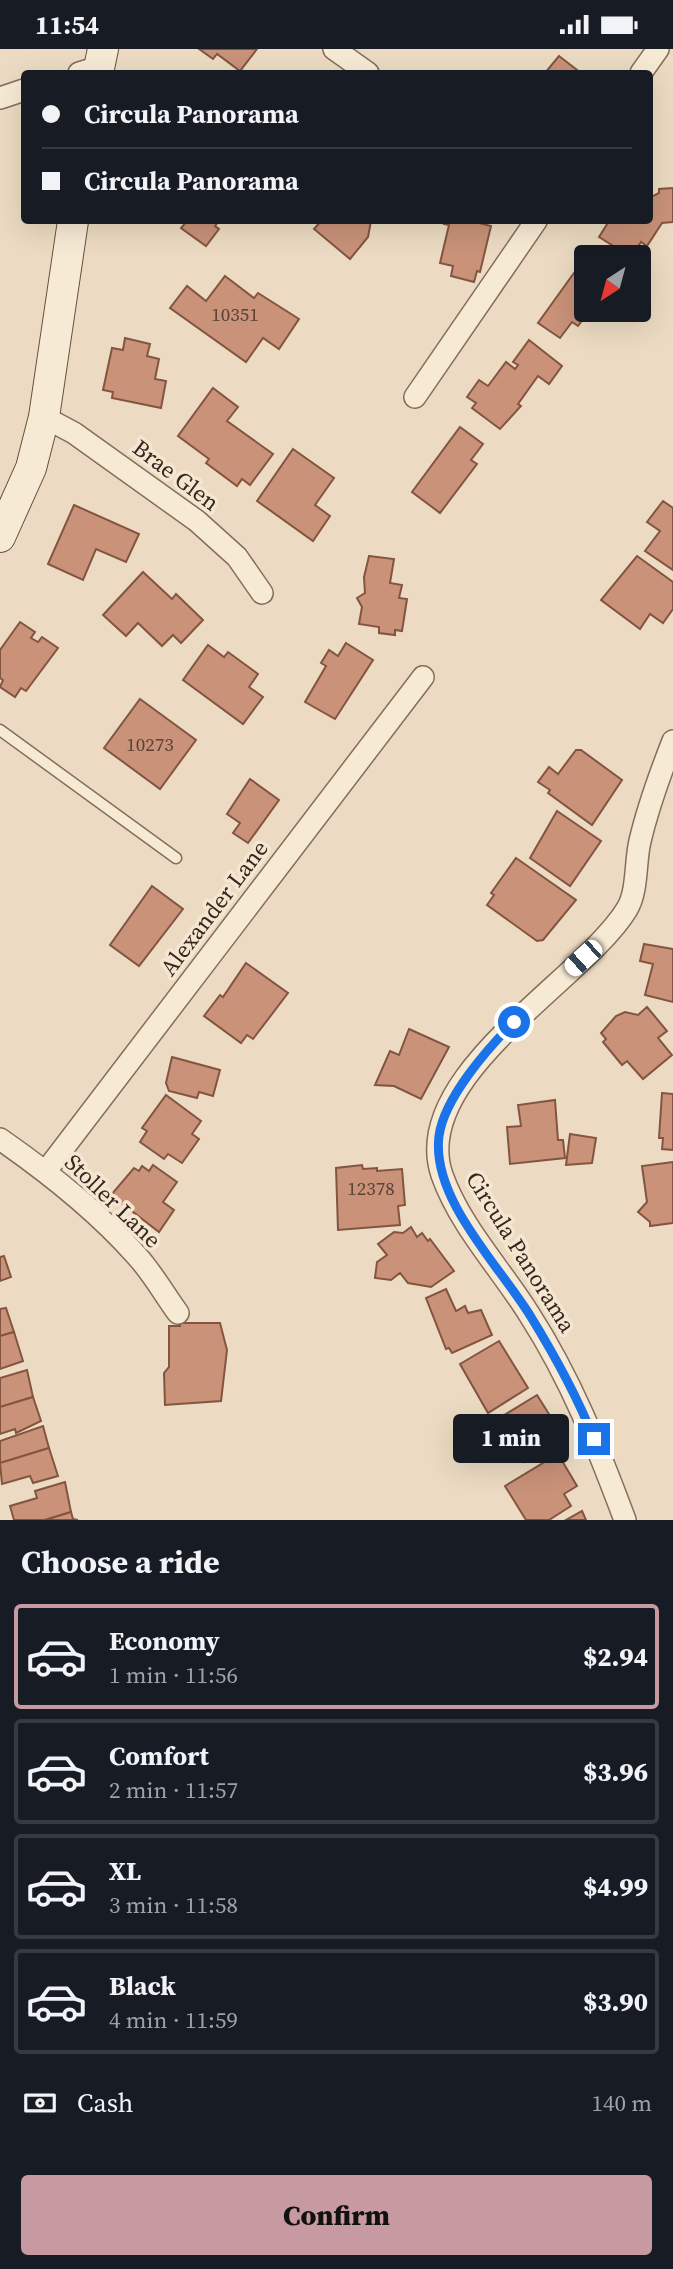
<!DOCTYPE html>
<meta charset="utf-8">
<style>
:root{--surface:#171b24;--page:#20242c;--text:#f1f3f6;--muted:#9ea1a6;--line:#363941;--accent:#c69aa0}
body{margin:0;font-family:"Source Serif 4",serif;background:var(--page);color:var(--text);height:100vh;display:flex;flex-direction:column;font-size:26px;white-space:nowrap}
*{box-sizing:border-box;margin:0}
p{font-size:23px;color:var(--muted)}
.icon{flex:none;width:38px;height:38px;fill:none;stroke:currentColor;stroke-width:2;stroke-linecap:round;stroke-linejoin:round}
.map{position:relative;height:1471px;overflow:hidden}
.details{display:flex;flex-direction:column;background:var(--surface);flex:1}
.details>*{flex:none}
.top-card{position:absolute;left:21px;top:21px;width:632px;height:154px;border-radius:7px;box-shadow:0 7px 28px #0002;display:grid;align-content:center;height:154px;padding:0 21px;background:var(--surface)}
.needle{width:46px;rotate:216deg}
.buttons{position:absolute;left:574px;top:196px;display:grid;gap:14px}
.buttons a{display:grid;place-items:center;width:77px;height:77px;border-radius:7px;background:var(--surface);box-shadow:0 7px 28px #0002;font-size:35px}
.end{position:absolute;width:32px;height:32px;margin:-16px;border:9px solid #1a73e8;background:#fff;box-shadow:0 0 0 4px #fff}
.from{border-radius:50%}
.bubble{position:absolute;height:49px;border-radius:7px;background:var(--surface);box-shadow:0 7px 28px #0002;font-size:23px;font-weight:800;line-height:49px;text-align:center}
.car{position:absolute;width:21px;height:42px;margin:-21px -10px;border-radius:9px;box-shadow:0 0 5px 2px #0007;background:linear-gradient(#fff 24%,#345 0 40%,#fff 0 76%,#345 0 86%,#fff 0)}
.top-card b{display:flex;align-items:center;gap:24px;height:66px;font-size:26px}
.top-card b+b{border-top:2px solid var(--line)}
.top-card i{width:18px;height:18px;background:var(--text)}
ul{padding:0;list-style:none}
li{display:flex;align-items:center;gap:21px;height:105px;margin:0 14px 10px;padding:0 7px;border:4px solid var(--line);border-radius:7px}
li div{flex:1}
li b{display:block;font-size:26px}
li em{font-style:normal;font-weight:800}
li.current{border-color:var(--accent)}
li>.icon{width:63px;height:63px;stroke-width:1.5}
h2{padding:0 21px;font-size:32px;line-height:84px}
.pay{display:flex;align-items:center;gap:18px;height:77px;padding:0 21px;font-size:26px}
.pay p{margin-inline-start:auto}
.primary-button{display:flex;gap:14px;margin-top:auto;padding:14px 21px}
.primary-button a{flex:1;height:80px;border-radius:7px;background:var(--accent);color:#111;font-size:28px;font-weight:800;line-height:80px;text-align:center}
.status{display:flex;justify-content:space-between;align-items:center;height:49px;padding:0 35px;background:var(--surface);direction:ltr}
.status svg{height:19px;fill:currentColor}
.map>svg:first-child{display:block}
.building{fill:#c99279;stroke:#835541;stroke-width:2}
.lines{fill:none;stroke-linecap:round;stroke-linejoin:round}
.service-casing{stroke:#856d5a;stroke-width:13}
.minor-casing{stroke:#856d5a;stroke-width:24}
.secondary-casing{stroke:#674e3d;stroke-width:32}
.service{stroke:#f7ead5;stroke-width:10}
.minor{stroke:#f7ead5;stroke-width:21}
.secondary{stroke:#f7ead5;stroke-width:30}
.route{stroke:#1a73e8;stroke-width:9}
.labels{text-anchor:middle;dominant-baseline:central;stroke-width:7;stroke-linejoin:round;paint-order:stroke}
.number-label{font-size:19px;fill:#5b4235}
.street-label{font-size:23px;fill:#36271e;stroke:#f4e6d1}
</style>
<div class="status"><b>11:54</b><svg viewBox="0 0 49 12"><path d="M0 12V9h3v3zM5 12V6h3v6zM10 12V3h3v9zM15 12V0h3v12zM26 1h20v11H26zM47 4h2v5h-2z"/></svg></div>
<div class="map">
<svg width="673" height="1471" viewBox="0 0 673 1471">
<rect width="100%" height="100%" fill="#ecdbc2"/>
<g class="building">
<path d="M199,0H257L240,22L217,5L213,10Z"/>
<path d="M559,7L581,24H545Z"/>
<path d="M673,139V173L662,174L647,197L641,193L631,208L599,188L609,172H649V149L659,144V140Z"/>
<path d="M187,172H219L215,177L219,180L206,197L181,179Z"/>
<path d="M321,172H371L368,188L350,210L314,180Z"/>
<path d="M445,172H471L491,177L480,223L477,222L474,233L451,227L453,217L440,214L449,176L444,175Z"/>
<path d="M584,210L586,212V261H590L578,277L572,273L560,289L538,274Z"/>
<path d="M225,227L254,249L258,244L299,270L279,300L263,289L246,313L170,259L187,237L206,252Z"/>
<path d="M125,289L150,295L147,307L159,310L155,330L166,332L161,359L112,349L113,343L103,341L112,299L123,301Z"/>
<path d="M529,291L562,317L549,335L538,327L518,355L521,357L500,380L472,359L476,354L467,348L479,331L488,337L506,313L515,320L518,316L513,313Z"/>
<path d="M213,339L238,358L227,372L273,405L250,436L242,430L237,437L206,414L209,410L178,387Z"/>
<path d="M460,378L483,395L471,411L477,415L440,464L412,443Z"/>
<path d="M293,400L334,429L315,456L330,467L313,492L257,452Z"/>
<path d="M663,452L673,459V521L645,502L660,482L647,473Z"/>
<path d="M74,456L139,485L126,513L96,500L83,531L48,515Z"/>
<path d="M369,507L394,510L390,534L402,536L399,549L407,550L402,582L395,581V586L379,584V578L359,575L362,558L357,549L365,544L364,528Z"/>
<path d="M637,507L673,533V560L663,574L650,565L640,580L601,551Z"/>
<path d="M143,523L172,550L176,545L203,571L181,594L173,586L162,597L138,574L126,587L103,566Z"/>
<path d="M20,573L35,583L31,589L38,593L42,588L58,599L26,642L21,639L15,648L0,638L3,631L0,629V601Z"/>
<path d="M346,594L373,611L335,670L305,653L326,617L321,614L329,601L338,607Z"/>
<path d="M208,596L224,608L228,603L258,625L249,638L263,648L243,675L183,631Z"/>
<path d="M140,650L196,691L160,740L104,699Z"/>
<path d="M576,701H581L622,731L592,776L548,744L550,741L538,733L549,718L558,725Z"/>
<path d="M250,730L279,751L248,794L233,784L240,774L227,765Z"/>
<path d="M557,762L601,792L570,837L530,809Z"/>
<path d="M516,809L576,851L543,891L537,892L487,856L494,846L491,844Z"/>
<path d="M152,837L183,860L139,917L110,896Z"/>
<path d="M644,895L673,900V953L645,946L653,915L640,912Z"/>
<path d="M246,914L288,944L253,990L247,986L241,994L204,967L220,946L223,948Z"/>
<path d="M647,958L667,982L658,989L672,1006L643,1030L627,1012L622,1016L603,993L606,990L601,984L616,967L625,963L638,966Z"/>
<path d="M409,980L449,998L421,1050L394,1037L375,1036L390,1002L399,1006Z"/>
<path d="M172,1008L220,1021L213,1047L199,1043L197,1049L169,1042L166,1034Z"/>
<path d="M662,1044L673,1045V1101L662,1100L663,1089H659Z"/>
<path d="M166,1046L201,1072L192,1085L199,1090L182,1114L168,1105L164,1110L140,1093L147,1082L142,1079Z"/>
<path d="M555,1051L558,1091H563L565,1109L510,1115L507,1078L521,1077L518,1056Z"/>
<path d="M570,1085L596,1089L592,1114L566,1116Z"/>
<path d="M673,1113V1174L650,1177V1173L638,1163L647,1153L642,1117Z"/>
<path d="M153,1116L177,1133L163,1153L174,1161L159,1183L111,1146L134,1119L139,1122L142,1117L149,1122Z"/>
<path d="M362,1116L363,1120L377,1119V1122L402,1120L405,1156L398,1157L400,1176L338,1181L336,1119Z"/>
<path d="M411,1178L417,1188L422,1184L428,1192L430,1190L454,1222L431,1238L408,1234L400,1224L391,1231L375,1229L377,1213L387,1206L378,1195L394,1183L403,1184Z"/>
<path d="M4,1207L11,1228L0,1232V1208Z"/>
<path d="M446,1240L456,1262L465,1257L468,1264L481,1261L492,1286L452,1304L449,1299L446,1300L426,1249Z"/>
<path d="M6,1259L14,1283L0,1287V1260Z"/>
<path d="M180,1274H220L227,1301L221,1352L165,1356L164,1324L169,1318V1277H180Z"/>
<path d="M14,1283L23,1312L0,1320V1287Z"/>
<path d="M499,1292L528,1339L488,1364L460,1315Z"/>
<path d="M27,1321L33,1348L0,1358V1329Z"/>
<path d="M537,1346L564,1389L525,1413L520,1404L506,1412L488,1376Z"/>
<path d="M33,1348L41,1372L16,1384L15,1380L0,1385V1358Z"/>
<path d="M43,1377L49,1399L0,1414V1392Z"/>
<path d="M49,1399L58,1427L33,1434L30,1427L2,1435L0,1414Z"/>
<path d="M558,1405L577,1437L564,1445L571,1457L549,1471H526L505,1437Z"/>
<path d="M65,1433L71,1463L45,1471H14L10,1457L37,1449L35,1442Z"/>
<path d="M582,1462L586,1471H566Z"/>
<path d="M71,1463L73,1470L78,1471H45Z"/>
</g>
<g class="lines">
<g class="service-casing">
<path id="service" d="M0,681L176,809"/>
</g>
<g class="minor-casing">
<g id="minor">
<path d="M334,0L368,24"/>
<path d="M79,24L99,18"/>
<path d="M641,24L658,0"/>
<path d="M0,49L24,41"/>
<path d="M415,348L536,172"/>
<path d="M44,368L74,384L197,472L237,508L262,544"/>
<path d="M0,1090C49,1124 96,1161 136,1206C152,1223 164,1245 178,1264"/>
<path d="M46,1122L423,628"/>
<path d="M625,1471C598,1399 571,1330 529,1265C501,1220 460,1177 442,1126C408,1027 585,930 627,860C638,842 635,812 640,792C648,758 660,725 673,692"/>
</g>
</g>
<g class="secondary-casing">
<g id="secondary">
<path d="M98,24L103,0"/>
<path d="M0,488L31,419L44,368L73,172"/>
</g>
</g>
<use href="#service" class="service"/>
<use href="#minor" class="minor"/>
<use href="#secondary" class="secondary"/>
</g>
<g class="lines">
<path class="route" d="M514,973C488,999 444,1049 439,1087C431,1150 500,1217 531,1268C555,1307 577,1347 594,1390"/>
</g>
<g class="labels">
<g class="number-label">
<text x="235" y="265">10351</text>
<text x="150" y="695">10273</text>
<text x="371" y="1139">12378</text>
</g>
<g class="street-label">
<text transform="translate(176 426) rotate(37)">Brae Glen</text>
<text transform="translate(214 859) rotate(-53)">Alexander Lane</text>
<text transform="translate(113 1152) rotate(44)">Stoller Lane</text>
<text transform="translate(521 1203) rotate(58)">Circula Panorama</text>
</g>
</g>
</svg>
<div class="buttons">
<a><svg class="needle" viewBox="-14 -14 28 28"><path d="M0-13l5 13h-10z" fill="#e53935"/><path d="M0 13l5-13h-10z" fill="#9ea1a6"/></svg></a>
</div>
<i class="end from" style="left:514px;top:973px"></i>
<i class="end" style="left:594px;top:1390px"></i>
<div class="bubble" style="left:453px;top:1365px;width:116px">1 min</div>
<i class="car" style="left:583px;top:909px;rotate:228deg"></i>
<div class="top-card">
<b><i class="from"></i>Circula Panorama</b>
<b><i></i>Circula Panorama</b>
</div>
</div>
<section class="details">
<h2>Choose a ride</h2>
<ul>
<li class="current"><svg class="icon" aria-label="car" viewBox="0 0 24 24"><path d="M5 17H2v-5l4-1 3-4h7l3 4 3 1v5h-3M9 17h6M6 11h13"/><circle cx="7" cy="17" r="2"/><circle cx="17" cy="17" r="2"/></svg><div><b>Economy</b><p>1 min · 11:56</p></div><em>$2.94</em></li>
<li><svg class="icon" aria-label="car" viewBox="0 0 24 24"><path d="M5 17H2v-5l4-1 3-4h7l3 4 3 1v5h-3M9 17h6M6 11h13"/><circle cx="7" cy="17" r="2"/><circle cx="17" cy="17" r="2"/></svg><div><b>Comfort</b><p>2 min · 11:57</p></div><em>$3.96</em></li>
<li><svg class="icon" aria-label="car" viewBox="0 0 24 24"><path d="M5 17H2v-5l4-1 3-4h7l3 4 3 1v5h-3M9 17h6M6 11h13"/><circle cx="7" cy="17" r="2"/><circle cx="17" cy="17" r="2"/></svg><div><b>XL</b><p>3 min · 11:58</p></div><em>$4.99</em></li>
<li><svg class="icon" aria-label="car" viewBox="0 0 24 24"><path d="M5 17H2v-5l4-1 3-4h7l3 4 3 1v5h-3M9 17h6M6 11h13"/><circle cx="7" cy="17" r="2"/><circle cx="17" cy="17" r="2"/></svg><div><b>Black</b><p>4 min · 11:59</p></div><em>$3.90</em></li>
</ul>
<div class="pay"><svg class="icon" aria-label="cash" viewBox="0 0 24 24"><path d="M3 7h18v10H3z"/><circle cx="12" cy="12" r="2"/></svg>Cash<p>140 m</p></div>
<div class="primary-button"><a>Confirm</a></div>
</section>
